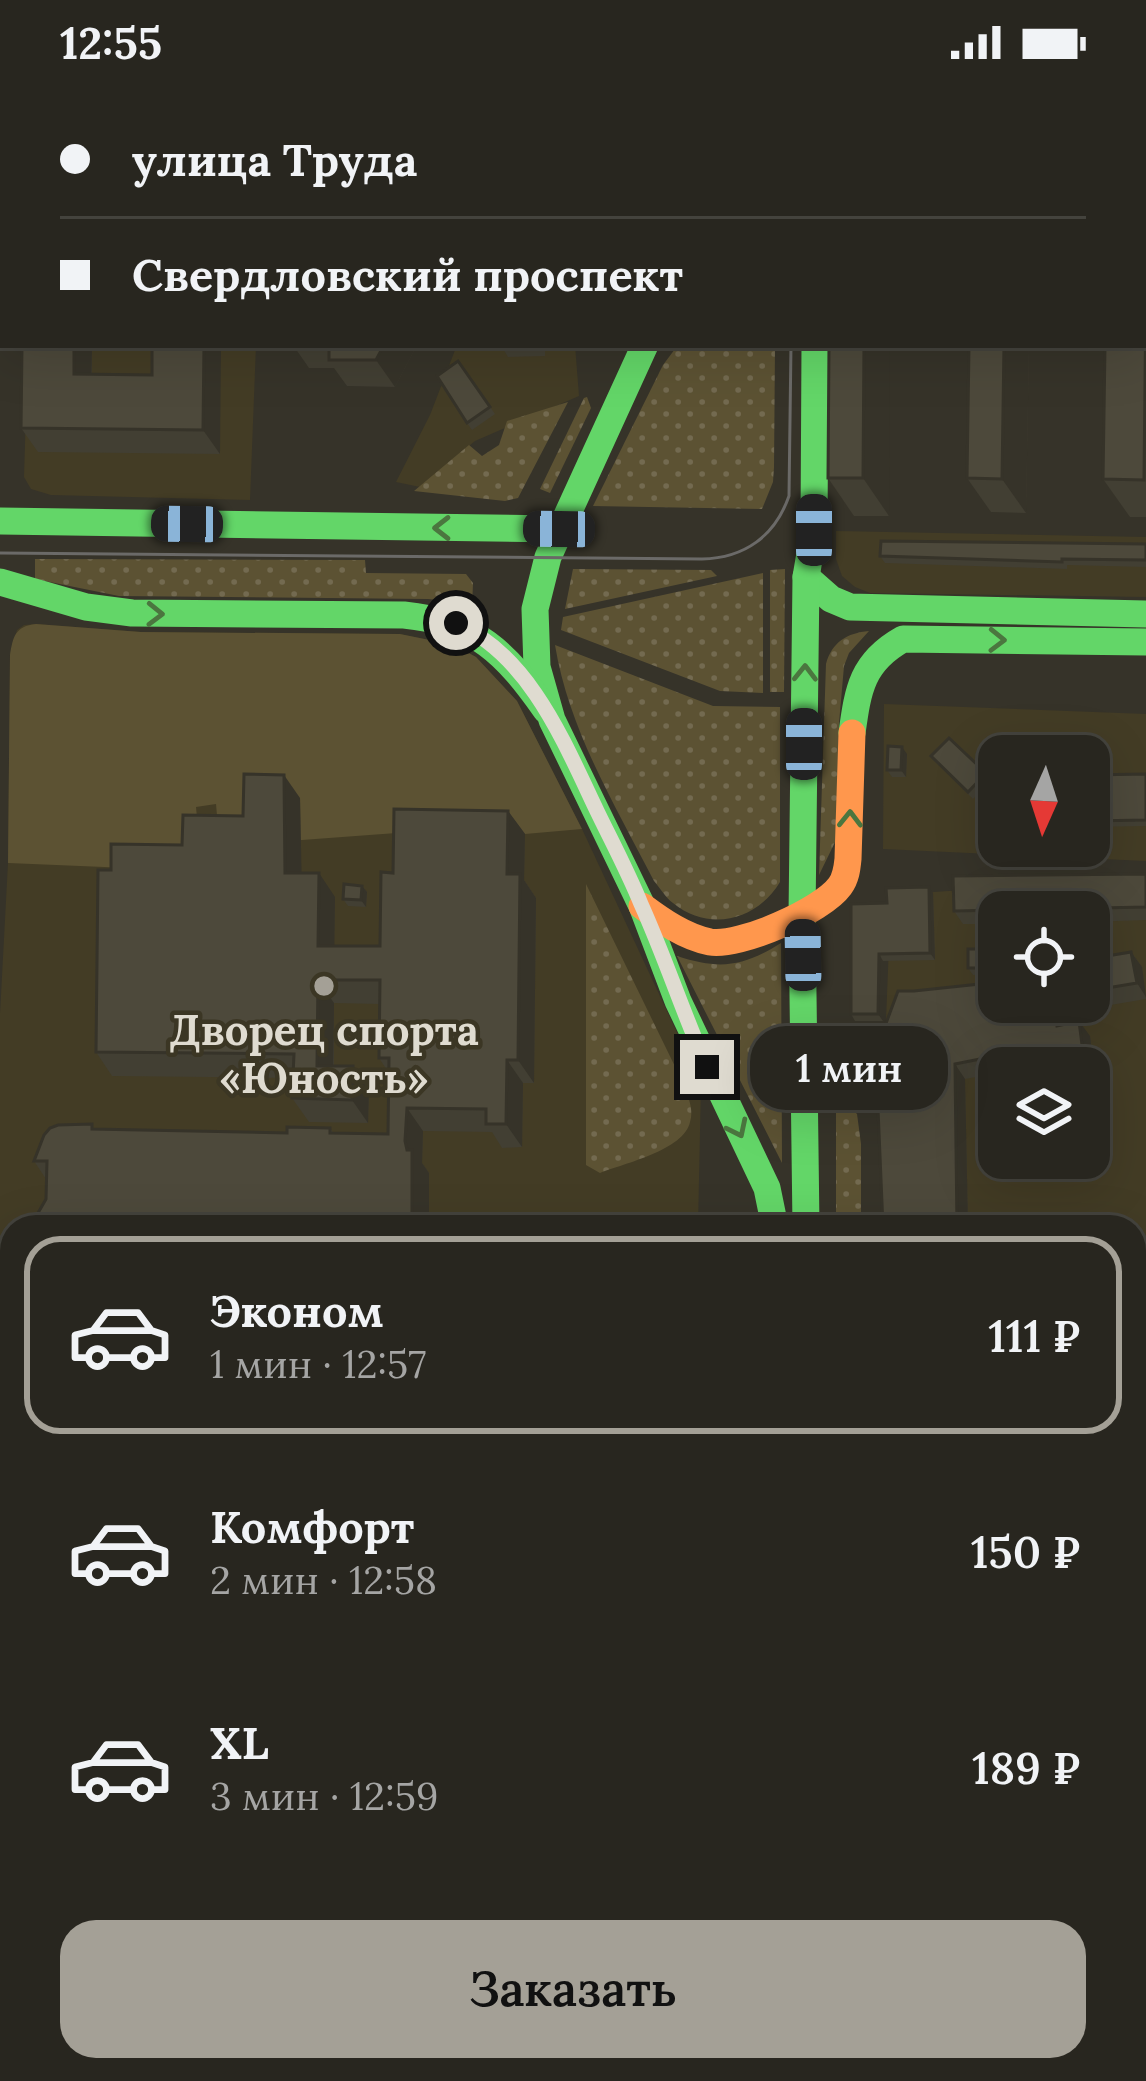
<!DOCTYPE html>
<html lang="ru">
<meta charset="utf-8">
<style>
:root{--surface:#28261f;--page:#302e28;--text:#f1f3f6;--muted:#a5a5a4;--line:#44433d;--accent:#a4a096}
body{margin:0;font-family:Lora,serif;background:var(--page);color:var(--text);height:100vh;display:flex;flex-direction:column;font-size:45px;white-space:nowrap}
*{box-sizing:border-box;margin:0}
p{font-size:39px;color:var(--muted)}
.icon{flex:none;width:66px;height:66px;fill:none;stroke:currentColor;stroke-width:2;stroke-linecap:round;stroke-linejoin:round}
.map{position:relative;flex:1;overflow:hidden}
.sheet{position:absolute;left:0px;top:1131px;width:1146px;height:867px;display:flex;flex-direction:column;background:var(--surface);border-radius:36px 36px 0 0;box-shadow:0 12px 48px #0002,0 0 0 3px var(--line)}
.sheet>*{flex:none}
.banner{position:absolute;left:0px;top:0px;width:1146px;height:264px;box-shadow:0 12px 48px #0002,0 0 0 3px var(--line);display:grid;align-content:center;height:264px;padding:0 60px;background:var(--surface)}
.needle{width:78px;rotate:183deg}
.buttons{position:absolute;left:978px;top:651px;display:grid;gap:24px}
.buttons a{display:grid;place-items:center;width:132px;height:132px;border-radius:24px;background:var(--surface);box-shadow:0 12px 48px #0002,0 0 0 3px var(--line);font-size:60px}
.end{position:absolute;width:54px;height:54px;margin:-27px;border:15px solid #dfdbd0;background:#111;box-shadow:0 0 0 6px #111}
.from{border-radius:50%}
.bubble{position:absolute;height:84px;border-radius:36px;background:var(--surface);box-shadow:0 12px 48px #0002,0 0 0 3px var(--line);font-size:39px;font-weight:600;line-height:84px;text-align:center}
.car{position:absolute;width:36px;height:72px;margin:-36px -18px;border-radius:15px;box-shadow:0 0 9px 3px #0007;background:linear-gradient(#222 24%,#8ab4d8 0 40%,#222 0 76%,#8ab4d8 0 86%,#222 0)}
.banner b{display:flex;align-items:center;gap:42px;height:114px;font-size:45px}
.banner b+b{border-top:3px solid var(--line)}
.banner i{width:30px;height:30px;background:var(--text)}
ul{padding:21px 0 0;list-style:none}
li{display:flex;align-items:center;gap:36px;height:198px;margin:0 24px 18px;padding:0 36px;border:6px solid transparent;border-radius:36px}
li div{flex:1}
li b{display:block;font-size:45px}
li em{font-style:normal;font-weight:600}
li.current{border-color:var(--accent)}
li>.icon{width:108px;height:108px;stroke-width:1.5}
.cta{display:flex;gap:24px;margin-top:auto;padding:24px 60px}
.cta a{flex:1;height:138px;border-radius:36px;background:var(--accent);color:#111;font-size:48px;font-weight:600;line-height:138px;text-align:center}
.status{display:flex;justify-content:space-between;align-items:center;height:84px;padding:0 60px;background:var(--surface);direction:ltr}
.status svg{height:33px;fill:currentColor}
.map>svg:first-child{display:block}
.built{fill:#433c25;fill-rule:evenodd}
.grass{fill:url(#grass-dots)}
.forest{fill:url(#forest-firs)}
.park{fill:#5c5233}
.water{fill:url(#water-rules)}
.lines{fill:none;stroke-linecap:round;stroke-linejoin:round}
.fast{stroke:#63d668;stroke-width:27}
.slow{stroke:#ff974d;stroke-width:27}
.jam{stroke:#b3261e;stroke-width:27}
.tram{stroke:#6b6a68;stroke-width:3}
.wall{fill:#423f33}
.shaded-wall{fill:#363329}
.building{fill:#4d493b;stroke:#363329;stroke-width:3}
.oneway{stroke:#4b763f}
.route{stroke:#dfdbd0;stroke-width:15}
.poi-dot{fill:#a4a096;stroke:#3b3624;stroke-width:4.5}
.labels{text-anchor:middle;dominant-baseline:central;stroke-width:9;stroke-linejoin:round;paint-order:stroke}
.poi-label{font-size:42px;font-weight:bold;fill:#dfdbd0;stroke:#3b3624}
</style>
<div class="status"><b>12:55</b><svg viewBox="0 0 49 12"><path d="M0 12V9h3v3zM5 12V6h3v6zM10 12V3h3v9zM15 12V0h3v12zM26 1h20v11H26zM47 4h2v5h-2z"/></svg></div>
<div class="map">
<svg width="1146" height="1997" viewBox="0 0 1146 1997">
<defs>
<pattern id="grass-dots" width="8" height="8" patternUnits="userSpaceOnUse" patternTransform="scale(3)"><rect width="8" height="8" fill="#5c5233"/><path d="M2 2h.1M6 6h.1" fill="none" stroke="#736a50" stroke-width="1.8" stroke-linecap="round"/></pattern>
<pattern id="forest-firs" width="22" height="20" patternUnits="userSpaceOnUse" patternTransform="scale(3)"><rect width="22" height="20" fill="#5c5233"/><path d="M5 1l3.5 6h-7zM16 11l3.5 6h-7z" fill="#736a50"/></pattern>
<pattern id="water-rules" width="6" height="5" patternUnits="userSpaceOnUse" patternTransform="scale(3)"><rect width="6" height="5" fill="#141a3b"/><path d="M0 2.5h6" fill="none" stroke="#363b56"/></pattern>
</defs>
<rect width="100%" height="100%" fill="#363329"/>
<g class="built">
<path d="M28,261H256L250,416L51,411L31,405L24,393Z"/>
<path d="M457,261H575L579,312L475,357L420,403L396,398L430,331Z"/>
<path d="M836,447L1146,453V513L870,509L855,503L842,492L836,475Z"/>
<path d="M36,540L141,548L400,550L454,561L476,573L517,617L582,745L701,1000L698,1143H12V1185L0,1181V930L8,779L10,571L17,546L24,541Z"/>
<path d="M884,620L1146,630V777L883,765ZM999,672H1089V762H999Z"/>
<path d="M1146,803V1517L1134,1514V1143H889L886,936L891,811L963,806ZM999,828H1089V918H999ZM999,984H1089V1074H999Z"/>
<path d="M0,1715L12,1719V1986H275L277,1997H0Z"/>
</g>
<g class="grass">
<path d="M678,261H775L774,383L773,398L762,425L593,422L663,281Z"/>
<path d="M587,313L591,324L550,409L540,405L584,314Z"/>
<path d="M568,318L518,414L505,417L414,407L469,361L482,372L499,361L507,337Z"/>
<path d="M35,475L365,476L366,489L466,490L473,499L472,524L459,518L428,515L119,512L35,495Z"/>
<path d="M573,485L711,486L717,492L565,525Z"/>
<path d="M785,485L784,608H770V486Z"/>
<path d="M763,489V609L720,607L561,546L563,533Z"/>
<path d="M869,547L849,569L844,582L839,639L838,752L819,791L826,580C832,558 847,549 869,547Z"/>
<path d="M555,561L713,622L780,623V798C757,836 710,849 673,819C666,814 660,804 654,797C615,721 569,646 555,561Z"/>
<path d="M586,800L684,1001C688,1013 694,1025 690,1038C684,1066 625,1079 600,1089L586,1081Z"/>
<path d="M781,859L782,1079L677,872C720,886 743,883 781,859Z"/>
<path d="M846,1020L857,1030L861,1060V1143H836V1024Z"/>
</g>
<path class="forest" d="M1146,1905V1997H939L928,1986H1134V1909Z"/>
<g class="park">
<path d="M36,540L141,548L400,550L454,561L476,573L517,617L582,745L525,750L410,748L302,756L219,755L216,720L196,723L199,754L128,784L8,779L10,571C13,553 15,542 36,540Z"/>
<path d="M0,1629L12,1633V1719L0,1715Z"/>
<path d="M275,1986H724L710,1997H277Z"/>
</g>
<g class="water">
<path d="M0,1237L12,1242V1633L0,1629Z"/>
<path d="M1134,1573L1146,1578V1857L1134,1855Z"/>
</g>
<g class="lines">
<g class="fast">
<path d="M812,0V3"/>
<path d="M645,261L548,473L535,525L537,583L552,636L642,822L678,917L767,1104L775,1143"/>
<path d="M0,437L559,445"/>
<path d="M806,493L831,515L850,523L1146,530"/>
<path d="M0,498L86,523L132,529L404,531C476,538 506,569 546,626"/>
<path d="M852,649C858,605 862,578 903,555L1146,558"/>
<path d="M806,1143L802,832L806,493L814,446L815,261"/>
<path d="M802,1986V1997"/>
<path d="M833,1986L843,1997"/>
</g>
<path class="slow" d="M642,822C662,837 685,853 710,858C739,863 822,827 840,802C846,794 847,785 848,775L852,649"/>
<g class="jam">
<path d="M755,3L756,0"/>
<path d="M741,1997L755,1986"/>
</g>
<g class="tram">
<path d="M782,3V0"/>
<path d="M0,469L702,475C745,474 775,452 789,412L791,261"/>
</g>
</g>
<g class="wall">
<path d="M1146,0V42H1143V3Z"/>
<path d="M1146,202V433H1130L1103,395Z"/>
<path d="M92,261V291H152V261L220,370L38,368L21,344Z"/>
<path d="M293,261H417L395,303L347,302L334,284H309Z"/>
<path d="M545,261V272L508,273L502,263Z"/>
<path d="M829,261L889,432H854L828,394Z"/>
<path d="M969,261H1029L1026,429L991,428L967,394Z"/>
<path d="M458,277L495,330L472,346L451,316Z"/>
<path d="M1146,460V483L1067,481V485L885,479L880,472Z"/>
<path d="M907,670L906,693H892L887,686Z"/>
<path d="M931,672L986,689L991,696L973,715Z"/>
<path d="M1146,690V742L1089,743V691Z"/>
<path d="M300,714L301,789L335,813L334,862H380L393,789L508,727L525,750L524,796L536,814L534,999H523L522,1063L502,1064L492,1048L423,1047L422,1079L429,1089L46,1115V1095L34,1077L96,1045L287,1049L330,1044L334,1050H388L389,989L379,974L380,920L334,919V982H353L369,1006L368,1039L309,1038L292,1014L293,994L112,992L96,968L111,786L182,761L243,732Z"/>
<path d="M1146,790V836L1089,838V828H999V840H963L954,827Z"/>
<path d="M362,802L367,808L366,823L348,822L343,815Z"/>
<path d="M933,809L935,876L883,877V937H855L851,930L887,819Z"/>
<path d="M999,865V890L973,891L968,884Z"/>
<path d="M1131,868L1142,883L1146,915L1063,929L1065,940L1090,952L1104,1068L1089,1069V984H999V989L965,995L968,1143H883L878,1025L999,918H1089V875Z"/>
<path d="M1134,1283L1146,1284V1322L1134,1321Z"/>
</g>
<g class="shaded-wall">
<path d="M1007,0H1035V3H1009Z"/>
<path d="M74,261H92L91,315L74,290Z"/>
<path d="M204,261H221L220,370L203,346Z"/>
<path d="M384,261H417L395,303L376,276Z"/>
<path d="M864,261H890L889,432L863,394Z"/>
<path d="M1004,261H1029L1026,429L1002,395Z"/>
<path d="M902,663L907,670L906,693L901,686Z"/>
<path d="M284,691L300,714L302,812L285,789Z"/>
<path d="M508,727L525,750L524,796L536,814L534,999L518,976L507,790Z"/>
<path d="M319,789L335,813L334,885L318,862Z"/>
<path d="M362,802L367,808L366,823L361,816Z"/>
<path d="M929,803L933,809L935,876L930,869Z"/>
<path d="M1131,868L1142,883L1146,913L1137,899Z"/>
<path d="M879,870L883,877V937L878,930Z"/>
<path d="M318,896L334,919L333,1005L317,982Z"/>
<path d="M1053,918H1055L1063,929L1068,957L1057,942Z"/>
<path d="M1079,937L1090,952L1104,1068L1093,1052L1089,1020V984H1085Z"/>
<path d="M507,976L523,999L522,1063L506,1040Z"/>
<path d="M955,980L965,995L968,1143H957Z"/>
<path d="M353,982L369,1006L368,1039L352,1016Z"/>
<path d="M407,1024L423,1047L422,1079L429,1089V1143H412L405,1057Z"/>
<rect x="140" y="1986" width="10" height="11"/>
</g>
<g class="building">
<rect x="867" y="0" width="36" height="3"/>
<rect x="957" y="0" width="61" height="3"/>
<path d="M1113,0H1146V4L1113,3Z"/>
<path d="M1143,202H1146L1144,396L1103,395L1105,261H1143Z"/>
<path d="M22,261H74V290L152,291V261H204L203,346L21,344Z"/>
<path d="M329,261H384L376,276H329Z"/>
<rect x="502" y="261" width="36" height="2"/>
<path d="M829,261H864L863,394H828Z"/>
<path d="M969,261H1004L1002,395L967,394Z"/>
<path d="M458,277L490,323L467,339L437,292Z"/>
<path d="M881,457L1146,460V476L1062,475V478L880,472Z"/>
<path d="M949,654L986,689L968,708L931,672Z"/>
<path d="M888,662L902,663L901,686H887Z"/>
<path d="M244,690L284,691L285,789H319L318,862H380L381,788L393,789L394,725L508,727L507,790H520L518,976H507L506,1040H486V1025L407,1024L405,1057L407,1066H412V1143H33L34,1136L46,1115L47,1077H34L44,1051L50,1044L58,1041L92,1040V1045L287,1049V1043L330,1044V1049L388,1050L389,974H379L380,896H318L317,982H353L352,1016L292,1014L294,970L96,968L98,786H111V760L182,761L183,731L243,732Z"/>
<path d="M1146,690V736L1089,737V691Z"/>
<path d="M1146,790V823L954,827L953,792Z"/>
<path d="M344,800L362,802L361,816L343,815Z"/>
<path d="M929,803L930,869L879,870L878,930H851V820L887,819L886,804Z"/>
<rect x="968" y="865" width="31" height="19"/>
<path d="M1131,868L1137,899L1089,907V875Z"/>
<path d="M999,898V918H1053L1057,942L1079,937L1085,984H1002L1000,971L955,980L957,1143H883L878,1025L882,981L878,961L898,907H914Z"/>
<path d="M1089,1020L1093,1052L1089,1053Z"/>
<path d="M1134,1283L1146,1284V1315L1134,1314Z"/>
<path d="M0,1948H12V1986H140V1997H0Z"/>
</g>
<defs><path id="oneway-chevron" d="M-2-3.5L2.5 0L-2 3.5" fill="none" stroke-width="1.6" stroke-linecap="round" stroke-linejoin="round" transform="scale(3)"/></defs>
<g class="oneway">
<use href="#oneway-chevron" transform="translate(442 444) rotate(-180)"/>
<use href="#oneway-chevron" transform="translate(155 530) rotate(1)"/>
<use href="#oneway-chevron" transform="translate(997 556) rotate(1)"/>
<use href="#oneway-chevron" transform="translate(805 589) rotate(-89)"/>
<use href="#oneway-chevron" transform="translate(850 735) rotate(-89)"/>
<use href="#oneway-chevron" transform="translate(738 1045) rotate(64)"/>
</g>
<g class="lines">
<path class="route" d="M456,539C530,572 564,658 597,727C612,758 628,788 641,820C665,873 683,929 707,983"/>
</g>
<circle class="poi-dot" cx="324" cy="902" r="12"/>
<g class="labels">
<g class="poi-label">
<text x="324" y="946">Дворец спорта<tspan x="324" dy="48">«Юность»</tspan></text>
</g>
</g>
</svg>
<div class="buttons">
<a><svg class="needle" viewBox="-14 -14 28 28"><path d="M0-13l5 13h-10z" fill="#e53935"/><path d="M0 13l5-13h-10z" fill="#a5a5a4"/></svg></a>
<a><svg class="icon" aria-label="locate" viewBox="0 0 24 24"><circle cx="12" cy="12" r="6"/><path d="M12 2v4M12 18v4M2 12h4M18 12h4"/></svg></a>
<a><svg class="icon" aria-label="layers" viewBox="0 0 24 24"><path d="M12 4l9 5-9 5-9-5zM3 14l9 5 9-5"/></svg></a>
</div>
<i class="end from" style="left:456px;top:539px"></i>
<i class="end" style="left:707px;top:983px"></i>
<div class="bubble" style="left:750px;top:942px;width:198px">1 мин</div>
<i class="car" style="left:187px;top:440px;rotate:271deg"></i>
<i class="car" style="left:559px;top:445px;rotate:271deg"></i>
<i class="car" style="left:814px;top:446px;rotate:0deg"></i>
<i class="car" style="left:804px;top:660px;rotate:0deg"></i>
<i class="car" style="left:803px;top:871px;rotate:359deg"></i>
<div class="banner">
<b><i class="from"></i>улица Труда</b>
<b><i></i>Свердловский проспект</b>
</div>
<section class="sheet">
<ul>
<li class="current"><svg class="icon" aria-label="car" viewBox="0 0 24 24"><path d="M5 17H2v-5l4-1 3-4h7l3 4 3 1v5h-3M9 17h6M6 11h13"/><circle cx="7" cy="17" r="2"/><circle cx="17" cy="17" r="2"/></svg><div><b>Эконом</b><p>1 мин · 12:57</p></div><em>111 ₽</em></li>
<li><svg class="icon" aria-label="car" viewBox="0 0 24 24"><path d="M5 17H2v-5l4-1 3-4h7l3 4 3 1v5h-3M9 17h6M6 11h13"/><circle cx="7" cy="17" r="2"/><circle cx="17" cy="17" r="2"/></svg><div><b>Комфорт</b><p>2 мин · 12:58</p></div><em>150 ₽</em></li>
<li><svg class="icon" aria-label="car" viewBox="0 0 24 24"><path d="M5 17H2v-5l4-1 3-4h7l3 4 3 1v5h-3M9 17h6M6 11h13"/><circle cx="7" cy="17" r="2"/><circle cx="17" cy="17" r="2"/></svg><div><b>XL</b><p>3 мин · 12:59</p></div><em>189 ₽</em></li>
</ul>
<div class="cta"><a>Заказать</a></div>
</section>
</div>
